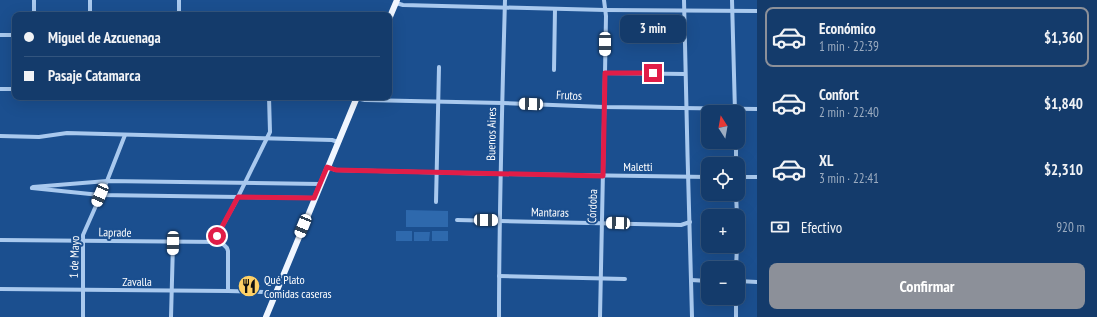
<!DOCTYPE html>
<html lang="es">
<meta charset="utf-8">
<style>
:root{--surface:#143b6b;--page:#1d4271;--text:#f1f3f6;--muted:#9dadc1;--line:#33557e;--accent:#8c9099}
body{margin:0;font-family:"PT Sans Narrow",sans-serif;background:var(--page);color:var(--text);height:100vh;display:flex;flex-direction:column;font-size:15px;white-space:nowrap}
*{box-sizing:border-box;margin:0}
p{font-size:13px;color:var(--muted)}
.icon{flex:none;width:22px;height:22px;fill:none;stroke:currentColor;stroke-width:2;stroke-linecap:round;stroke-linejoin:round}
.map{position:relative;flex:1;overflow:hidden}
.sheet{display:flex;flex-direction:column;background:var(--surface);width:340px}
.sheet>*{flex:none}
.top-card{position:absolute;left:12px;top:12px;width:380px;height:88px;border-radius:8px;box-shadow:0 4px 16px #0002,0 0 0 1px var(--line);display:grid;align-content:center;height:88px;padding:0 12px;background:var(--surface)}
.needle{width:26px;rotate:349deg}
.buttons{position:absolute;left:701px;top:105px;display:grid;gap:8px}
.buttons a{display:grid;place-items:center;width:44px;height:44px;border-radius:8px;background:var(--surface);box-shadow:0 4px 16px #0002,0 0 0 1px var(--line);font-size:20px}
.end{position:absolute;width:18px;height:18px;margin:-9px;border:5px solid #e11d48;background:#fff;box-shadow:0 0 0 2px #fff}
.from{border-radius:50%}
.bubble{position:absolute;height:28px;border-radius:8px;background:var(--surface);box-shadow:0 4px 16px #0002,0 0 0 1px var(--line);font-size:13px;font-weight:700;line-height:28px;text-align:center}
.car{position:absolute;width:12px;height:24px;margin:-12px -6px;border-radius:5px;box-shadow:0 0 3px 1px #0007;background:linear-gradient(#fff 24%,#345 0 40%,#fff 0 76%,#345 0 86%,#fff 0)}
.top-card b{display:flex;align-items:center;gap:14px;height:38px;font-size:15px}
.top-card b+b{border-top:1px solid var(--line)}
.top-card i{width:10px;height:10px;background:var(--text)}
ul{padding:7px 0 0;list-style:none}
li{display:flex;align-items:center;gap:12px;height:60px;margin:0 8px 6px;padding:0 4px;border:2px solid transparent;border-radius:8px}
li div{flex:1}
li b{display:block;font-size:15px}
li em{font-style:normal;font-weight:700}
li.selected{border-color:var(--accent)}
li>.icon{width:36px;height:36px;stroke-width:1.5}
.pay{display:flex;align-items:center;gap:10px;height:44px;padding:0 12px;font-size:15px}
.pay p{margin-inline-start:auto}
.primary-button{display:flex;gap:8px;margin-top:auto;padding:8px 12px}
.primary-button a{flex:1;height:46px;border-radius:8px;background:var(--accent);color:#fff;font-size:16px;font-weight:700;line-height:46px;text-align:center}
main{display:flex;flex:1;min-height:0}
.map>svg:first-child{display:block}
.green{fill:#2e69ad}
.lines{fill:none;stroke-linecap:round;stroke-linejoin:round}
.street{stroke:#a9c9ee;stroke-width:4}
.primary{stroke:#f0f6ff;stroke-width:6}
.route{stroke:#e11d48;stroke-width:5}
.labels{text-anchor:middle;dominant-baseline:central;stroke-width:4;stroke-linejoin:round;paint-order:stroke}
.street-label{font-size:12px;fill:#fff;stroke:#1b4f8f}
.poi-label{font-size:12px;fill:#fff;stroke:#1b4f8f;text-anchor:start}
</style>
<main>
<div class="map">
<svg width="757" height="317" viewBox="0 0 757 317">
<rect width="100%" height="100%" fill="#1b4f8f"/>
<g class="green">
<path d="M406,210L448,211V227H406Z"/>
<rect x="396" y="231" width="16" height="10"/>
<rect x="432" y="231" width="16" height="10"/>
<path d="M414,232H430L429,241H414Z"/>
</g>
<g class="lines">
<g class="street">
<path d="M34,0V15"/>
<path d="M90,0V15"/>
<path d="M179,0V15"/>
<path d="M684,0C686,106 689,211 692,317"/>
<path d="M732,0L735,112"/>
<path d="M396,3L403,5L605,10L757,11"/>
<path d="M0,35H15"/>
<path d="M554,70L555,9"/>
<path d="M605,73L685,74"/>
<path d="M0,89H15"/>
<path d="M356,98L365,100L502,103L604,107L757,109"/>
<path d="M0,136L39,137L67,133L332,140L338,142"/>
<path d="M736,142V164"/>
<path d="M327,167L336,170L500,174L708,177"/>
<path d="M738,177H757"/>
<path d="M32,188L33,187L107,181L320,184"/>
<path d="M32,188L100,195L314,198"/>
<path d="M736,194L737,216"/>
<path d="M436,202L439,67"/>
<path d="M457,220L681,225L690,222"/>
<path d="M0,240L221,242L227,248L228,251V291"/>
<path d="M217,242V236L235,203L267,138L270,132L269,97"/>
<path d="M736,268L737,246"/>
<path d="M499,276L625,279"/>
<path d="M691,280L708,281"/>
<path d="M738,281L757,282"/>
<path d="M0,289L228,291L264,292L275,295"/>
<path d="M736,298V317"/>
<path d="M83,317V235L107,181L125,135"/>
<path d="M171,317L173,243"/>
<path d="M499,317C499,211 502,106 505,0"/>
<path d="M600,317L605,73L606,16L604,0"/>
</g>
<g class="primary">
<path d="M389,19L397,0"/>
<path d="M266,317L357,97"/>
</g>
</g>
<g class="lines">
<path class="route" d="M217,236L238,197L314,198L327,167L336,170L603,176L605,73H653"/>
</g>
<defs>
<g id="restaurant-disc" transform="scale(1.15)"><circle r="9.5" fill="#ffd166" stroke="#1b4f8f"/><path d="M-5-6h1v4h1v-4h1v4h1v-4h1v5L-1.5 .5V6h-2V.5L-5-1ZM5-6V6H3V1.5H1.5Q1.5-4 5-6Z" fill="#111"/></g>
</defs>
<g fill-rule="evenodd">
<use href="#restaurant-disc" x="249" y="286"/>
</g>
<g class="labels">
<g class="street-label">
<text transform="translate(569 95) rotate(2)">Frutos</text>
<text transform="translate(491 134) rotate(-89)">Buenos Aires</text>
<text x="638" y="166">Maletti</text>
<text transform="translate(592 206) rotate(-88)">Córdoba</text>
<text transform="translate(550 212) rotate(1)">Mantaras</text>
<text transform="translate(115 232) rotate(1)">Laprade</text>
<text transform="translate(74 257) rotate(-88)">1 de Mayo</text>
<text x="137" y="281">Zavalla</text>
</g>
<g class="poi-label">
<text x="264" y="279">Qué Plato<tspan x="264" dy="14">Comidas caseras</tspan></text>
</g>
</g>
</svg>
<div class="buttons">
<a><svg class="needle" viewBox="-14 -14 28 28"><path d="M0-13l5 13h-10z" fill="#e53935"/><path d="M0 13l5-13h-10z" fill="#9dadc1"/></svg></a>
<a><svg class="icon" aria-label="locate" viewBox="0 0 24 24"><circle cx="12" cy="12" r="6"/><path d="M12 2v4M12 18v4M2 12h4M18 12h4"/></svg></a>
<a>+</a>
<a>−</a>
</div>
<i class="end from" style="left:217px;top:236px"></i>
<i class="end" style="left:653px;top:73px"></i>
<div class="bubble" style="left:620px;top:15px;width:66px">3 min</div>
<i class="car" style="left:605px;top:44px;rotate:180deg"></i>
<i class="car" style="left:531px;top:104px;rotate:272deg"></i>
<i class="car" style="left:100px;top:195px;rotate:203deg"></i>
<i class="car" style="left:486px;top:220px;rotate:91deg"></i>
<i class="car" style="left:618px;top:223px;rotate:272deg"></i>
<i class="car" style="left:303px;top:226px;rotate:202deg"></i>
<i class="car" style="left:173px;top:243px;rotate:181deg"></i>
<div class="top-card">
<b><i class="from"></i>Miguel de Azcuenaga</b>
<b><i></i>Pasaje Catamarca</b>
</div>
</div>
<section class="sheet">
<ul>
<li class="selected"><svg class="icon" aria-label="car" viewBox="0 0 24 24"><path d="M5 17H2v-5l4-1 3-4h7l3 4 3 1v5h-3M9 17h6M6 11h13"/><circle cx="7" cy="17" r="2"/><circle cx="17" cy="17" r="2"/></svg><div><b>Económico</b><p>1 min · 22:39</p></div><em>$1,360</em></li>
<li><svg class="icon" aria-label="car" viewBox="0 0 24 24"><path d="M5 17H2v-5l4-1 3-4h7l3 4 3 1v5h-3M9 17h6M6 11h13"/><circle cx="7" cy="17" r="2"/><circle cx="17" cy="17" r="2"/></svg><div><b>Confort</b><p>2 min · 22:40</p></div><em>$1,840</em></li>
<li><svg class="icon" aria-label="car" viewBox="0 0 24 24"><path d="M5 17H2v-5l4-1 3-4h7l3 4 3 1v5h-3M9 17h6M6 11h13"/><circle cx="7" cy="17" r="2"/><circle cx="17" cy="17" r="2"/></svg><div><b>XL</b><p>3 min · 22:41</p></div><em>$2,310</em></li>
</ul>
<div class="pay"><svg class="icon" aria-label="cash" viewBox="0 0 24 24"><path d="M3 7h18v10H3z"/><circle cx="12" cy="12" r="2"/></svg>Efectivo<p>920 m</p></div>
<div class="primary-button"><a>Confirmar</a></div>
</section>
</main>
